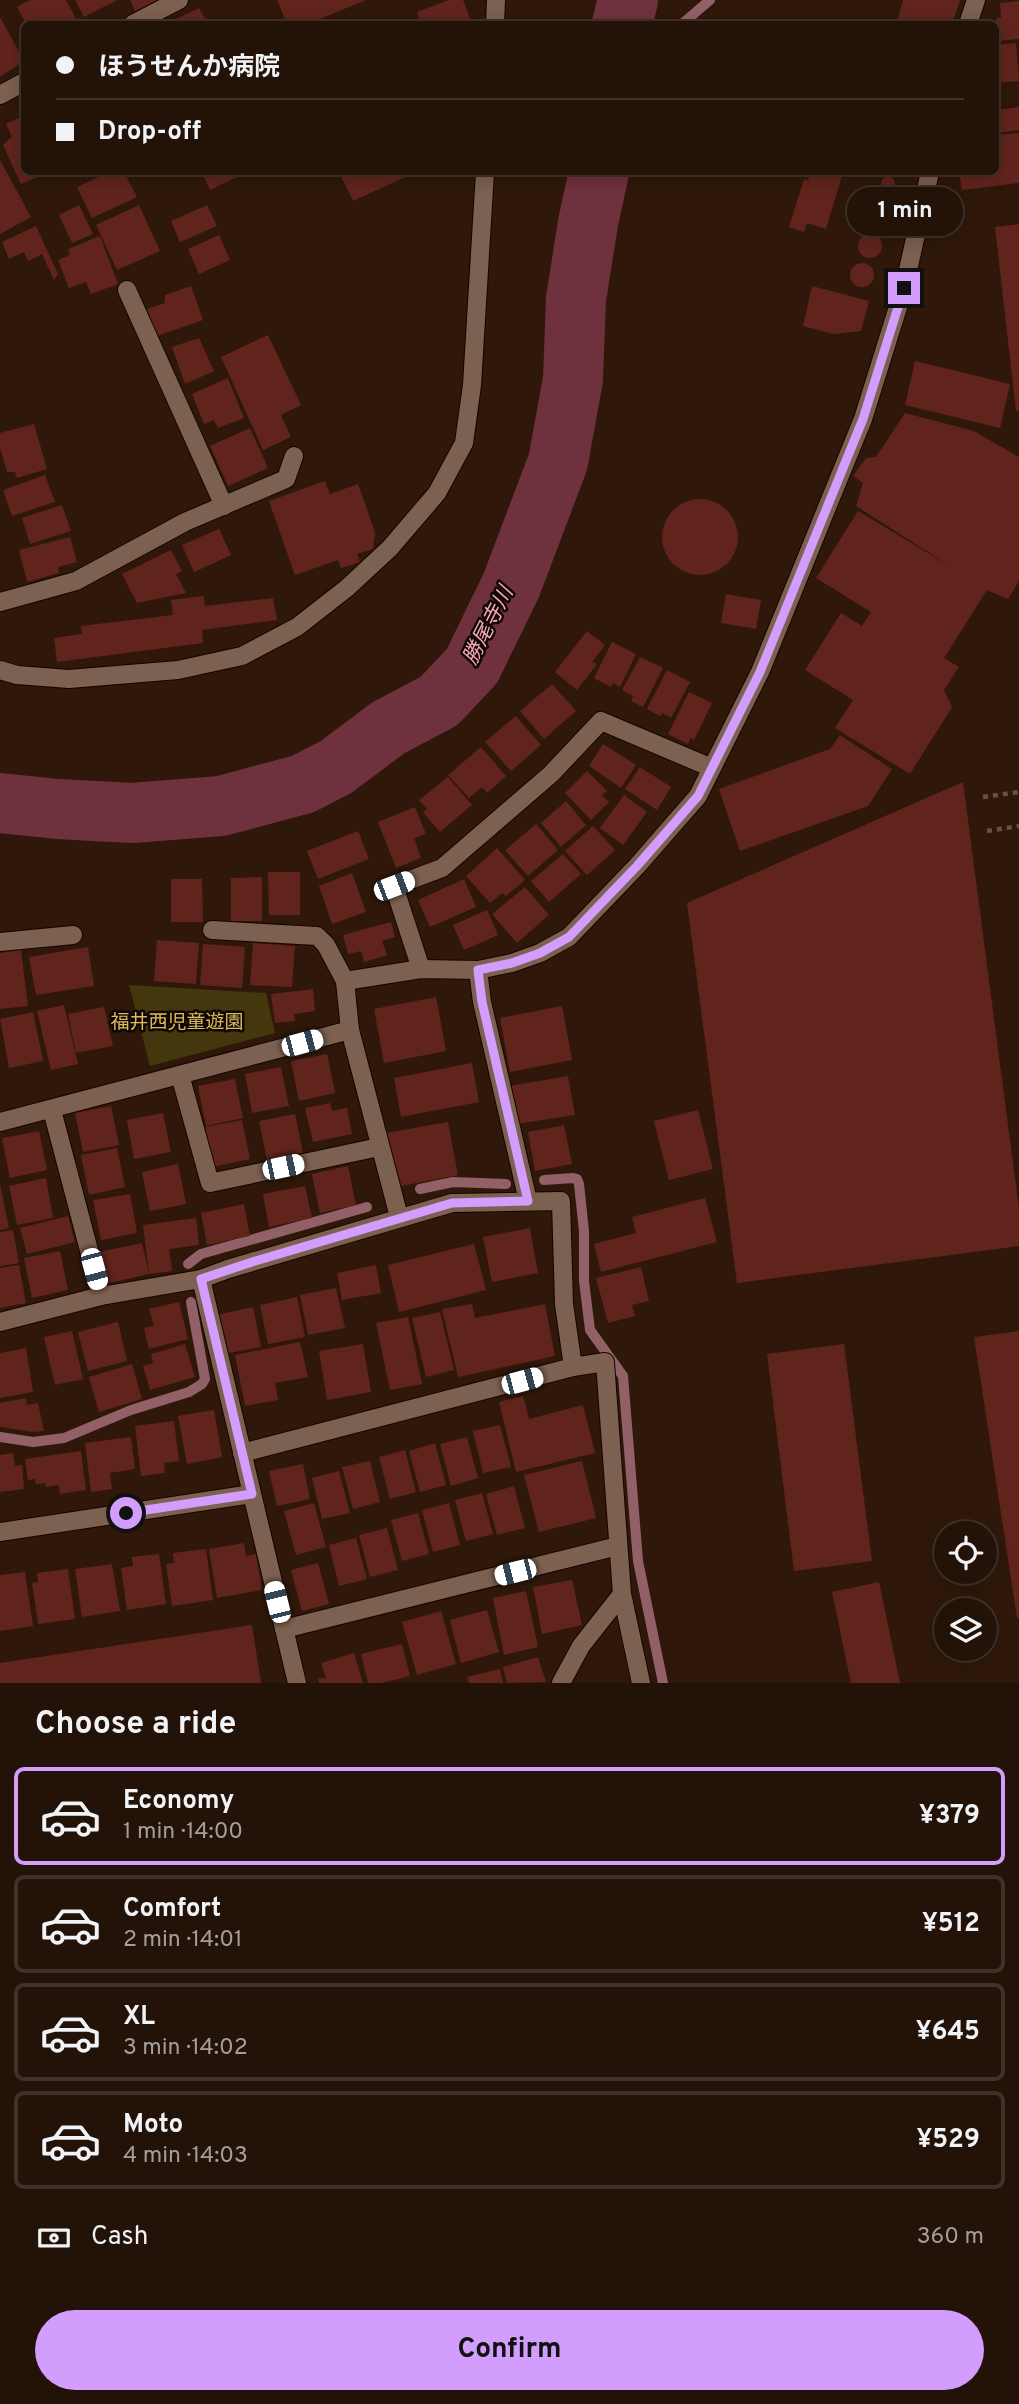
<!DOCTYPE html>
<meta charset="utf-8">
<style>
:root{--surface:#231208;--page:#2b1b12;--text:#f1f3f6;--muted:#a39e9c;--line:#403229;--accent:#d29dfd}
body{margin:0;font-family:Overpass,"Noto Sans JP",sans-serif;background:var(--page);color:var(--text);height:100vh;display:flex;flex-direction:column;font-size:26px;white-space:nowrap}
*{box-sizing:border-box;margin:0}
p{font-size:23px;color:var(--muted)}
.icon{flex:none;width:38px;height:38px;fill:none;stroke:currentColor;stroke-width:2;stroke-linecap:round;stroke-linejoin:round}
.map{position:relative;height:1683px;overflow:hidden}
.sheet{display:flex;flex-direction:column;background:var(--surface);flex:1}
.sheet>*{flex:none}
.banner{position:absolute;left:21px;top:21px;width:978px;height:154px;border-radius:10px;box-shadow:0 4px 18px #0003,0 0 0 2px var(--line);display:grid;align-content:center;height:154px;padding:0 35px;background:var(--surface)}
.buttons{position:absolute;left:934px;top:1521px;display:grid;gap:14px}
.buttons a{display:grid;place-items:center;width:63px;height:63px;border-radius:50%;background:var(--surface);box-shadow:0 4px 18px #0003,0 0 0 2px var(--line);font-size:35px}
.end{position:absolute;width:32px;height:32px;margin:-16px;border:9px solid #d29dfd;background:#111;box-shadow:0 0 0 4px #111}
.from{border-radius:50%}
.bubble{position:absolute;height:49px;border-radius:24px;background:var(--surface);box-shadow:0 4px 18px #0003,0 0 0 2px var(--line);font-size:23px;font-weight:700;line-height:49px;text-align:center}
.car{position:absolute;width:21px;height:42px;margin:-21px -10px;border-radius:9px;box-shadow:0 0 5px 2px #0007;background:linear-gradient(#fff 24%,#345 0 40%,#fff 0 76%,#345 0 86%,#fff 0)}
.banner b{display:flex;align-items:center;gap:24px;height:66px;font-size:26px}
.banner b+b{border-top:2px solid var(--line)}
.banner i{width:18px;height:18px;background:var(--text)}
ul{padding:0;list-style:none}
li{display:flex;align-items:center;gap:21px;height:98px;margin:0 14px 10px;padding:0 21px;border:4px solid var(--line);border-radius:10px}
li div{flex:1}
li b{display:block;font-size:26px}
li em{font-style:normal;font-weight:700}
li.on{border-color:var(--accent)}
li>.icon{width:63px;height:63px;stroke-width:1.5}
h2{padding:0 35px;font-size:32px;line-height:84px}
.pay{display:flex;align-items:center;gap:18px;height:77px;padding:0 35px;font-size:26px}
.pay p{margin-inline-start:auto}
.action{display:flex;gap:14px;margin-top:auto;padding:14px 35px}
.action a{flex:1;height:80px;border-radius:42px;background:var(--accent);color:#111;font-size:28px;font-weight:700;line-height:80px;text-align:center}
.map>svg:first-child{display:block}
.green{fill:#44360d}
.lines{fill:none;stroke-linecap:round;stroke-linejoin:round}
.stream{stroke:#926167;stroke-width:10}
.river{stroke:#70313e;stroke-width:60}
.building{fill:#60241c}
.minor-casing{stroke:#160300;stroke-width:20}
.path{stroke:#675145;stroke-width:4.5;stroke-dasharray:5 5;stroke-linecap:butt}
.minor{stroke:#7c6050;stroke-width:18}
.route{stroke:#d29dfd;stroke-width:9}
.labels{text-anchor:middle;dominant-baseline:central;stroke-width:5;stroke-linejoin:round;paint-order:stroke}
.park-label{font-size:19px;fill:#ddbc5d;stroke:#100603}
.water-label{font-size:21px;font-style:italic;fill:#f9a9b5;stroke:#100603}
</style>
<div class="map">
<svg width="1019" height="1683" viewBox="0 0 1019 1683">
<rect width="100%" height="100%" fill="#2f180a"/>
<path class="green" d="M129,985L266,993L275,1033L150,1066Z"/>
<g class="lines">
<g class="stream">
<path d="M682,24L710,0"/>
<path d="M544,1180L573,1178L577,1179L579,1184L584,1231V1281L590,1330L623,1376L638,1561L663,1683"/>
<path d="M420,1189L453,1182L506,1184"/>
<path d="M188,1264L201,1254L367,1207"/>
<path d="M0,1437L33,1442L64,1438L131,1410L189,1392L202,1384L205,1379L191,1302"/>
</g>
<g class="river">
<path d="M622,24L628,0"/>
<path d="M0,803L58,809L132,813L221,806L303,784L336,767L388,728L439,701L472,666L511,586L558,462L573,379L576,299L588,223L599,172"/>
</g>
</g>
<g class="building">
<path d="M30,0H66L79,24H26L17,7Z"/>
<path d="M75,0H117L84,17Z"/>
<path d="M130,0H157L135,11Z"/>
<path d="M277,0H366L308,24H287Z"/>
<path d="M449,0H463L472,24H422L417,12Z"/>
<path d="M903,0H960L952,24H896Z"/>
<path d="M1019,1V39L999,41L996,18H1001L1000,3Z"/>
<path d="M199,8L208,24H166Z"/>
<path d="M0,17L24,61L0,77Z"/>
<path d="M1016,43L1019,81L996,83V45Z"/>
<path d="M1019,107V130L996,133V110Z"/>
<path d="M24,115V172H48L21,184L3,145L12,137L6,124Z"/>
<path d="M1019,133V183L962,190L959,172H996V135Z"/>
<path d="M0,160L31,217L0,234Z"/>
<path d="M110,172H124L137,197L92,218L77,187Z"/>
<path d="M202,172H237L239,176L210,190Z"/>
<path d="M339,172H416L353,201Z"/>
<path d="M811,172H827L842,176L826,229L807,223L804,232L789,227L804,179L808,180Z"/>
<circle cx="888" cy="183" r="7"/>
<circle cx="875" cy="213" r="16"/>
<path d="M79,205L93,234L72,243L59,215Z"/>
<path d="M139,205L160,251L117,270L96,225Z"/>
<path d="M207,205L217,226L180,242L171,221Z"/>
<path d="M1019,224V411H1016L995,227Z"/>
<path d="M36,226L58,274L54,280L42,254L28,261L24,252L9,259L2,242Z"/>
<circle cx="870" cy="246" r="12"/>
<path d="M219,235L230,260L199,274L188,249Z"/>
<path d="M100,236L118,284L91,294L86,282L69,288L58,260L70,255L68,249Z"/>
<circle cx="862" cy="275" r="12"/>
<path d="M191,286L203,320L157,336L147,309L165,303V295Z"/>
<path d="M812,286L869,301L861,331L833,334L803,326Z"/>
<path d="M268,335L301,405L281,415L291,437L263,450L221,357Z"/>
<path d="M199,338L214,371L185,384L172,347Z"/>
<path d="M915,361L1010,384L1000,428L905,405Z"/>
<path d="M228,378L244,418L218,428L214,420L204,424L192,394Z"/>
<path d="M905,413L974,431L1019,457V581L1008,599L987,590L944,658L959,667L944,690L952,707L910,774L835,728L853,700L805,670L841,613L862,626L871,612L816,578L858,511L953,568L856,506L863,483L853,476L866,458L876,457Z"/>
<path d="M34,424L47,469L17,478L15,472H7L0,448V433Z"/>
<path d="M250,428L268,468L228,486L210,446Z"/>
<path d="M45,475L55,502L12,516L3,490Z"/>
<path d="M325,481L330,494L358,484L375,532L373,549L357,554L360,562L341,568L338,560L295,575L269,501Z"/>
<circle cx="700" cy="537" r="38"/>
<path d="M62,505L71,531L30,544L22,518Z"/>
<path d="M219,529L231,555L194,572L182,545Z"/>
<path d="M70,537L77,562L58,567L59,573L27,582L19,550Z"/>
<path d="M171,550L182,571L176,574L186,593L137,603L122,574Z"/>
<path d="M726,594L761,600L756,629L721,623Z"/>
<path d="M204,596L205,606L273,598L277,620L202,630L203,643L57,662L54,638L82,634L81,626L173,615L171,600Z"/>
<path d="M587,631L605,645L592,662L597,664L577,690L555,672Z"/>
<path d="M612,642L636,654L620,687L613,683L611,687L594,678Z"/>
<path d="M640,657L663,668L643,707L631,701L633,696L622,690Z"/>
<path d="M667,670L690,682L671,718L662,713L660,716L647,709Z"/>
<path d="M552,684L576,711L544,739L520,711Z"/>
<path d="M689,692L712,703L694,740L690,738L688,744L668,734Z"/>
<path d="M516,716L541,745L511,771L485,742Z"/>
<path d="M840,735L892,769L868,806L740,851L719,789L830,749Z"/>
<path d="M603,744L636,765L621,788L589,766Z"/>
<path d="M481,747L506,776L487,793L482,787L469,798L448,775Z"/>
<path d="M640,767L671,787L657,810L625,789Z"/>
<path d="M587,771L607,791L602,795L609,802L591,820L565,793Z"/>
<path d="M448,777L472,805L440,832L423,812L427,809L419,800Z"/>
<path d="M963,782L1019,1209V1246L737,1283L687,903Z"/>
<path d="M624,795L647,812L623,845L600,828Z"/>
<path d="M566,801L586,825L561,847L541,823Z"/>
<path d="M415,807L426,834L414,838L421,858L396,868L378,822Z"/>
<path d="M536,824L558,850L528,876L505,850Z"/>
<path d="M593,826L615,850L587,875L565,851Z"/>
<path d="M358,831L369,859L318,879L307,851Z"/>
<path d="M497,848L525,880L506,896L502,893L490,903L466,876Z"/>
<path d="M563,854L581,874L549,902L531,881Z"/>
<path d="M268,872H300V915H269Z"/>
<path d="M352,873L366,912L332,924L319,886Z"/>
<path d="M262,877V921H231V878Z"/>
<path d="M171,879H202L203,922H171Z"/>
<path d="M464,879L476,907L430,927L418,900Z"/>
<path d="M525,887L549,915L517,943L492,914Z"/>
<path d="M487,910L498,935L464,950L453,925Z"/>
<path d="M391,922L395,937L382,941L387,955L364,962L361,951L348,954L343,935Z"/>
<path d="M157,940L199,943L196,984L154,981Z"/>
<path d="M253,943L295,946L292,987L250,985Z"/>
<path d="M203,944L245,947L242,988L200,985Z"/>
<path d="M88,947L94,986L36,995L29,957Z"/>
<path d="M21,950L28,1006L0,1009V953Z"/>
<path d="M313,989L315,1011L294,1014L295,1021L275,1023L271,994Z"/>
<path d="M436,997L446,1051L384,1063L374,1009Z"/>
<path d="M64,1005L78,1064L51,1070L37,1011Z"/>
<path d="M562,1006L572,1060L510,1072L500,1018Z"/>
<path d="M104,1007L113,1046L76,1053L68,1014Z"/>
<path d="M33,1012L43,1061L9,1068L0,1019Z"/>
<path d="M327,1054L335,1093L299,1101L291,1061Z"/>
<path d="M472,1063L479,1102L401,1117L394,1078Z"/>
<path d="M281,1067L289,1106L252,1113L245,1074Z"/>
<path d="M568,1076L575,1115L516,1124L510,1086Z"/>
<path d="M235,1079L243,1118L206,1126L198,1086Z"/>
<path d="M330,1103L332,1111L347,1108L352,1134L313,1142L305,1108Z"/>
<path d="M111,1106L119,1145L83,1152L75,1113Z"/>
<path d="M698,1110L713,1169L669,1180L654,1121Z"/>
<path d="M163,1113L171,1152L134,1159L127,1120Z"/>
<path d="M295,1114L303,1153L267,1160L259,1121Z"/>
<path d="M242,1120L250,1159L213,1167L205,1127Z"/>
<path d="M448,1122L458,1175L396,1187L386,1133Z"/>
<path d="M564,1125L572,1164L535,1171L528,1132Z"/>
<path d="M39,1131L47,1170L10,1178L2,1138Z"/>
<path d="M117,1148L125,1187L89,1195L81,1155Z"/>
<path d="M178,1164L186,1204L150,1211L142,1172Z"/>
<path d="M348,1166L356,1205L320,1213L312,1174Z"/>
<path d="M46,1178L53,1218L17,1225L9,1186Z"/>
<path d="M0,1184L9,1228L0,1230Z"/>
<path d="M305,1186L312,1218L269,1227L263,1194Z"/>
<path d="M130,1194L137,1233L101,1240L93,1200Z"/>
<path d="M705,1198L717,1242L601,1272L594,1244L636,1233L632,1217Z"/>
<path d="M244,1204L250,1236L207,1245L201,1213Z"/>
<path d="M68,1216L75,1242L27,1254L20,1228Z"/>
<path d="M196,1218L199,1245L169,1249L172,1271L149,1274L143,1225Z"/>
<path d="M530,1228L538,1273L492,1282L483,1237Z"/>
<path d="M13,1230L19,1263L0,1266V1232Z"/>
<path d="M142,1243L149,1274L105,1284L99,1252Z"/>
<path d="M474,1244L486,1290L399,1312L388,1265Z"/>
<path d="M60,1251L68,1290L32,1298L24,1258Z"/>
<path d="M19,1265L26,1303L0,1308V1268Z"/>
<path d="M376,1265L381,1293L342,1300L337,1273Z"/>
<path d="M641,1267L649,1301L632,1305L635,1316L608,1323L596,1278Z"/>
<path d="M336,1288L345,1328L308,1335L300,1295Z"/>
<path d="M297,1297L305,1337L268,1344L260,1305Z"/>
<path d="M179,1302L188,1339L149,1349L144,1328L154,1326L149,1309Z"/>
<path d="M472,1304L475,1318L545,1304L555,1356L458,1377L442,1309Z"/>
<path d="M253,1307L261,1347L224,1354L216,1315Z"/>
<path d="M440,1312L454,1370L426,1377L412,1318Z"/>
<path d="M408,1317L422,1384L390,1390L376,1323Z"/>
<path d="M118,1322L127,1361L88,1371L78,1332Z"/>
<path d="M72,1331L83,1379L55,1385L44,1337Z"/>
<path d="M1019,1331V1618H1017L974,1337Z"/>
<path d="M300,1342L308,1377L275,1383L278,1400L245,1406L235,1355Z"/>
<path d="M185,1344L195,1377L150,1390L143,1366L153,1363L151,1354Z"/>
<path d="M363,1344L371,1392L327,1400L319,1351Z"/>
<path d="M844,1344L872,1561L794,1571L767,1354Z"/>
<path d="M26,1348L33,1392L0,1398V1353Z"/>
<path d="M132,1364L142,1399L99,1412L89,1377Z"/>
<path d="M523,1396L529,1419L583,1405L595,1453L516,1472L499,1402Z"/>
<path d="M26,1398L27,1405L38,1403L44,1431L33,1432L0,1427V1403Z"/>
<path d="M214,1410L222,1457L187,1464L178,1416Z"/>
<path d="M174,1421L179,1461L164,1463L165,1473L141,1476L135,1426Z"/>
<path d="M500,1425L511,1467L483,1473L473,1431Z"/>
<path d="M131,1437L135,1469L110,1473L112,1489L91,1492L85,1443Z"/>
<path d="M467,1437L478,1478L451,1486L440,1444Z"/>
<path d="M435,1443L446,1485L420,1492L409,1451Z"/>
<path d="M405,1450L416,1492L390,1499L379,1457Z"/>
<path d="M81,1451L86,1490L60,1494L59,1485L46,1487L45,1483L36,1484L35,1479L28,1480L25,1459Z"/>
<path d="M13,1453L15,1466L22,1465L24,1489L0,1492V1455Z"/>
<path d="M370,1461L380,1502L353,1509L342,1467Z"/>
<path d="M582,1461L596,1518L539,1532L524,1475Z"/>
<path d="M303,1464L310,1499L277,1506L269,1471Z"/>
<path d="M339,1471L350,1513L322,1519L312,1478Z"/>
<path d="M514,1486L525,1528L497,1535L486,1494Z"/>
<path d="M482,1493L493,1534L466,1541L455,1500Z"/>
<path d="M314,1503L326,1547L296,1555L284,1511Z"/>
<path d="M449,1503L460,1545L433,1552L422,1510Z"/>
<path d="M418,1513L429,1554L402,1561L391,1520Z"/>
<path d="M387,1528L398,1570L370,1577L359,1535Z"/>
<path d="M356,1538L367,1579L339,1586L329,1545Z"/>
<path d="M244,1543L246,1556L256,1554L262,1590L217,1598L209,1549Z"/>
<path d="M206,1549L213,1600L172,1606L166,1564L174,1563L173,1553Z"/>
<path d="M159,1554L166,1604L127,1610L121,1568L133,1566L132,1557Z"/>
<path d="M318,1563L329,1604L302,1611L291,1570Z"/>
<path d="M112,1564L120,1611L82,1617L75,1569Z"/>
<path d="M68,1569L75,1619L38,1624L32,1583L38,1582L37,1573Z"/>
<path d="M25,1572L33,1626L0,1631V1575Z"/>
<path d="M572,1580L582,1625L542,1634L533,1587Z"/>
<path d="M879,1582L900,1683H851L832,1592Z"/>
<path d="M526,1591L538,1647L504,1655L493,1598Z"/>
<path d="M487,1610L499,1652L461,1663L450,1620Z"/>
<path d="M441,1611L456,1664L417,1675L402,1622Z"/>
<path d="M252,1625L261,1683H0V1663Z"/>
<path d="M402,1644L410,1676L382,1683H368L361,1654Z"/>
<path d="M354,1653L363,1683H319L318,1679L326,1678L321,1663Z"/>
<path d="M538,1657L546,1682L507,1683L503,1667Z"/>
<path d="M500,1669L503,1683H469L467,1677Z"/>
</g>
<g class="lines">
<g class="minor-casing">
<g id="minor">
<path d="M133,24L179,0"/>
<path d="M495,24L496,0"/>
<path d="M968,24L976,0"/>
<path d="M0,95L24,82"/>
<path d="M127,290L224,506"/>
<path d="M0,602L76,581L185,522L286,479L294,456"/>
<path d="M0,670L17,675L69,679L178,670L242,656L297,627L347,588L390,548L437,493L464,443L472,385L485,172"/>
<path d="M212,930L317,936L326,945L345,981"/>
<path d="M0,942L73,935"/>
<path d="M421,969L394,886L442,868L551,774L601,721L712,768"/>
<path d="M478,970L482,1002L528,1201"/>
<path d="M180,1075L210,1183L379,1147"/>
<path d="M52,1110L101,1296"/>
<path d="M0,1122L350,1030"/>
<path d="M399,1217L350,1030L345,981L421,969L478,970L512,963L540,953L569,937L637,866L698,796L760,672L863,419L904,288L930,172"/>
<path d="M201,1279L297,1683"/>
<path d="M0,1322L101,1296L201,1279L228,1269L452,1203L561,1201L564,1304L573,1367L605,1362L622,1594L641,1683"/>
<path d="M242,1453L573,1367"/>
<path d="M0,1532L252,1494"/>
<path d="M284,1629L618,1546"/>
<path d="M561,1683L581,1646L622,1594"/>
</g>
</g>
<g class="path">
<path d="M983,797L1019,792"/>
<path d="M987,831L1019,826"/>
</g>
<use href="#minor" class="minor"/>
</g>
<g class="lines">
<path class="route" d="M126,1513L252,1494L201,1279L252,1262L452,1203L528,1201L482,1002L478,970L512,963L540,953L569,937L637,866L698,796L760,672L863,419L904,288"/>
</g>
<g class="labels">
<g class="park-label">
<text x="177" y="1023">福井西児童遊園</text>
</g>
<g class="water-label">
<text transform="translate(489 626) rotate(-63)">勝尾寺川</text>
</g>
</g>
</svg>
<div class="buttons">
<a><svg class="icon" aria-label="locate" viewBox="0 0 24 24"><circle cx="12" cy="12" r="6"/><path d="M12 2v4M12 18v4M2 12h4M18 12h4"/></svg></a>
<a><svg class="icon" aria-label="layers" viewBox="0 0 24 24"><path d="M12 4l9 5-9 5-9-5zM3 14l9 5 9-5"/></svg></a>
</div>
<i class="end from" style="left:126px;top:1513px"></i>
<i class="end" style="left:904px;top:288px"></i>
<div class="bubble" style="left:847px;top:187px;width:116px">1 min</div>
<i class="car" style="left:394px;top:886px;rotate:69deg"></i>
<i class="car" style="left:302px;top:1043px;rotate:75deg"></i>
<i class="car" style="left:283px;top:1167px;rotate:78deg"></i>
<i class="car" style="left:94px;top:1269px;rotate:165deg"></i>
<i class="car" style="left:522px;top:1381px;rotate:75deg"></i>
<i class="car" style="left:515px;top:1572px;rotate:256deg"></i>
<i class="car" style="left:277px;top:1602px;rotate:346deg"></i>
<div class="banner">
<b><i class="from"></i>ほうせんか病院</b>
<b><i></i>Drop-off</b>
</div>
</div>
<section class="sheet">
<h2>Choose a ride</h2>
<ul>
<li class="on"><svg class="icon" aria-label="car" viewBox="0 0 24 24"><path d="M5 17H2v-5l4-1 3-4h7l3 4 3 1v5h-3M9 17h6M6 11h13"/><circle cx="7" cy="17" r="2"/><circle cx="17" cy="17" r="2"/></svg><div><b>Economy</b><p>1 min · 14:00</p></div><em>¥379</em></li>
<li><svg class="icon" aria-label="car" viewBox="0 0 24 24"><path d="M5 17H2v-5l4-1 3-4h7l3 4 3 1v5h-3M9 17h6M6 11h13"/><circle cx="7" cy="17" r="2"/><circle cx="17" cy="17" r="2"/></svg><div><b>Comfort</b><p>2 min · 14:01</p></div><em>¥512</em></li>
<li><svg class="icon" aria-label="car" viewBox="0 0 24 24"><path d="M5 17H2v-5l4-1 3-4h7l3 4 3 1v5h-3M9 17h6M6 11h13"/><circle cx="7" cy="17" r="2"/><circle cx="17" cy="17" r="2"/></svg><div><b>XL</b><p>3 min · 14:02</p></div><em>¥645</em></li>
<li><svg class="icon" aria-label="car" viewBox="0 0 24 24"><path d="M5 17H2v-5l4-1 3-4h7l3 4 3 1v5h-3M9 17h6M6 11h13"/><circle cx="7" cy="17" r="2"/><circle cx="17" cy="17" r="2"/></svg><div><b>Moto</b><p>4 min · 14:03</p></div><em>¥529</em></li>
</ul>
<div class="pay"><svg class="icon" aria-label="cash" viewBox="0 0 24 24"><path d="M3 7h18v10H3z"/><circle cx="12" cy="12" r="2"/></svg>Cash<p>360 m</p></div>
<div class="action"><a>Confirm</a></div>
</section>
